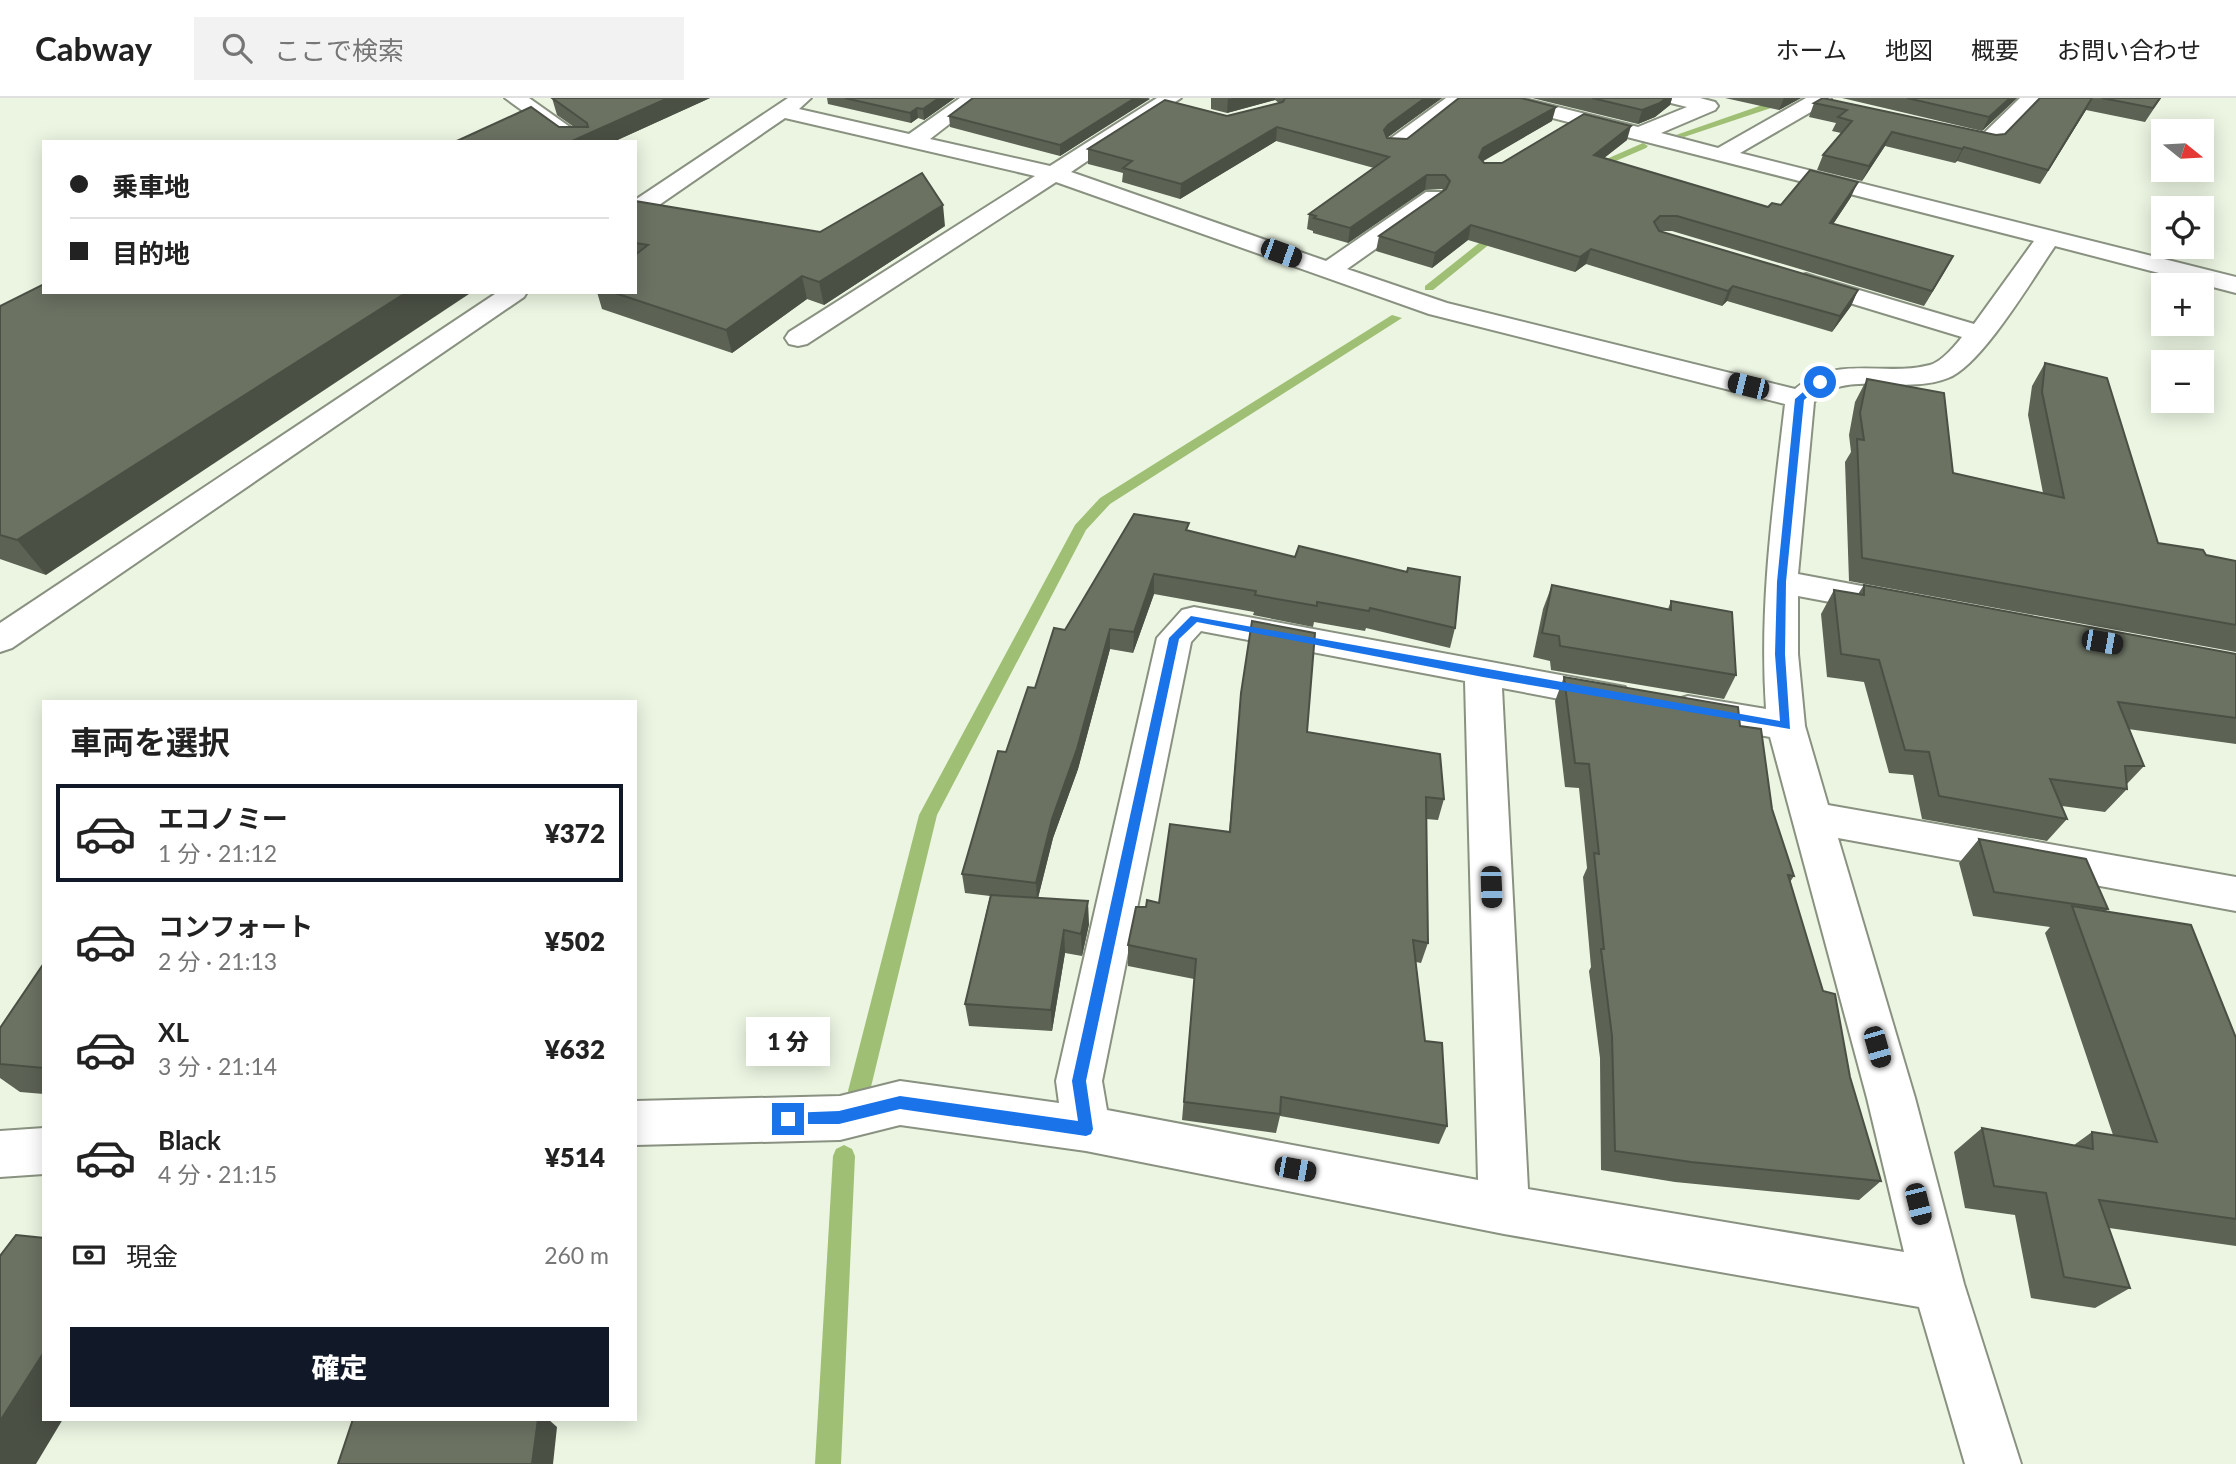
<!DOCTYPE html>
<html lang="ja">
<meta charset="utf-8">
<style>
:root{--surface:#fff;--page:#f2f2f2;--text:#222;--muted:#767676;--line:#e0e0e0;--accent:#111827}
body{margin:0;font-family:Lato,"Noto Sans JP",sans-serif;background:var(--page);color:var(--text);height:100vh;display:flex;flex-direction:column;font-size:26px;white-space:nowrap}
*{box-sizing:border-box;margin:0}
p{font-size:23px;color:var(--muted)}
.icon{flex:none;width:38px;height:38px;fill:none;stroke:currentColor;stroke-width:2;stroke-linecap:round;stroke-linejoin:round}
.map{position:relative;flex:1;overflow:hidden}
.drawer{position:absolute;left:42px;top:602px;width:595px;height:721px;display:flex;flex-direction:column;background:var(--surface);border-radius:0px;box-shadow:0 4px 18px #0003}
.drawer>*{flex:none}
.banner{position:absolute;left:42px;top:42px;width:595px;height:154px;border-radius:0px;box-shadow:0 4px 18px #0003;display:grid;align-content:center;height:154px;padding:0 28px;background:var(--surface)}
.needle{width:46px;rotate:108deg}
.buttons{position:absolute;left:2151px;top:21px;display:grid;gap:14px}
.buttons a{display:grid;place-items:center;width:63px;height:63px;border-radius:0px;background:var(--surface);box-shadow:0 4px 18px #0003;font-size:35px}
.end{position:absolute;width:32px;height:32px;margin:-16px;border:9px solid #1a73e8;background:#fff;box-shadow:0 0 0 4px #fff}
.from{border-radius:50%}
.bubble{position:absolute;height:49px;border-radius:0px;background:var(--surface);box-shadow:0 4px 18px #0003;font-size:23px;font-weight:800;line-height:49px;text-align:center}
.car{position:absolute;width:21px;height:42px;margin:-21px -10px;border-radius:9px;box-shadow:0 0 5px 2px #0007;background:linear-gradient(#222 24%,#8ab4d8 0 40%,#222 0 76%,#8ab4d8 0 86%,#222 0)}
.banner b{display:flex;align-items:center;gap:24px;height:66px;font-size:26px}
.banner b+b{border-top:2px solid var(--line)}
.banner i{width:18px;height:18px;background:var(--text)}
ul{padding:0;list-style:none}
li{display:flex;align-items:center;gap:21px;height:98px;margin:0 14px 10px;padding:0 14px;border:4px solid transparent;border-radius:0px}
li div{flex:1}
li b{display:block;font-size:26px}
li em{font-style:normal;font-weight:800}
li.on{border-color:var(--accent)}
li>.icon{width:63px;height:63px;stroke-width:1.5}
h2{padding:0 28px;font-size:32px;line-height:84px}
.pay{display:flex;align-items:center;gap:18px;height:77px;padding:0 28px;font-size:26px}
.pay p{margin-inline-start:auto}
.button{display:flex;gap:14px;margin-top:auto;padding:14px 28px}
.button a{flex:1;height:80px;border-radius:0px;background:var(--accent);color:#fff;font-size:28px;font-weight:800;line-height:80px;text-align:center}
header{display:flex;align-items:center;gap:42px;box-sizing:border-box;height:98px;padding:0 35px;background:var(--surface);border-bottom:2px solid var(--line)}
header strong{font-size:33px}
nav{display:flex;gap:38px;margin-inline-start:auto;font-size:24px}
.search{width:490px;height:63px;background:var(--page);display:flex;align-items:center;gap:18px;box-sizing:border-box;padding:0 24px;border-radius:0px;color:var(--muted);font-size:26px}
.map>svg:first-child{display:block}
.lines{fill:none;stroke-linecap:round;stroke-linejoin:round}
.stream{fill:#9fc074;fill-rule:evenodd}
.minor-casing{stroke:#899181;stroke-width:4}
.minor{fill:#fff;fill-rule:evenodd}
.wall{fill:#5c6254}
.shaded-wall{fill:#4b5045}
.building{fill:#6b7262;stroke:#4b5045;stroke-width:2}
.route{fill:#1a73e8}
</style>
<header>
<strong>Cabway</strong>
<div class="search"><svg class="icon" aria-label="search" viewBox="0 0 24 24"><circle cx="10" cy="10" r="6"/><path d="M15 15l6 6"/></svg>ここで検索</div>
<nav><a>ホーム</a><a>地図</a><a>概要</a><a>お問い合わせ</a></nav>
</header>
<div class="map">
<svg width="2236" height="1366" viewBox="0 0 2236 1366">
<rect width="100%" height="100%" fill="#ecf5e2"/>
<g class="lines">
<g class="stream">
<path d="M1775,0H1786L1774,9L1684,39L1676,37L1768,5Z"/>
<path d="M1643,45L1648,48L1646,50L1595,72L1586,70Z"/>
<path d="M1498,130L1507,132L1433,192H1425V188Z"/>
<path d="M1392,217L1402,220L1110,406L1086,432L937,717L870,993L867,1000L859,1003L851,1000L848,993L919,717L1075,427L1100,400Z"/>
<path d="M844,1047L852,1051L855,1058L841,1366H815L833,1058L836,1051Z"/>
</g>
<g class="minor-casing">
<g id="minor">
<path d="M505,0H529L591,44H566Z"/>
<path d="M788,0H811L799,11L909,36L960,0H983L930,41L1050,68L1157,0H1181L1071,74L1326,163L1426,94H1442L1445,99L1442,104L1347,171L1447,205L1795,291C1836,256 1883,279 1930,267C1941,264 1955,248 1962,239L1797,189L1793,184L1797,179L1806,176L1815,179L1974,226L2034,143L1490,4L1487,0H1521L1638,29L1687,9L1667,4L1664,0H1700L1715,4L1718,8L1715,12L1661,35L1718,50L1806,0H1831L1828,4L1740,55L2236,179V195L2055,148C2033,180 1982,267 1948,280C1911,295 1867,278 1831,291C1825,293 1819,299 1814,304L1798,476L1883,492L1895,495L1900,503L1895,511L1883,514L1798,498V556L1805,628L1828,707L2236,779V813L1838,740L1915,1000L1964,1186L2021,1366H1965L1919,1209L1504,1136L1086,1053L900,1027L840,1042L635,1047V1003L840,998L900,983L1059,1005L1056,983L1157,540L1182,512L1194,509L1625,589L1630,598L1625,607L1612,611L1502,590L1528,1091L1904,1154L1867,1000L1770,639L1688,624L1675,620L1670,611L1675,602L1688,598L1766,611C1759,506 1773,410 1785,306L1429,216L1056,84L807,246L798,248L789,246L785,240L789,234L1035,78L785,20L643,118L635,120V102ZM1201,533L1465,583L1478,1082L1107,1012L1102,983L1191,544Z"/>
<path d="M1446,0H1469L1403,53H1387L1384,48L1387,43Z"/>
<path d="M2020,0H2081L2076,7H2036L1996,48L1988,49L1939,38L1935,34L1939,30L1946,28L1983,36Z"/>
<path d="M498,194H527L524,199L12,550L0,554V525Z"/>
<path d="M44,1030V1076L0,1079V1033Z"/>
</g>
</g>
<use href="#minor" class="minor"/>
</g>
<g class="wall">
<path d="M552,0H710L613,44H459V42L559,29H574L557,17Z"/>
<path d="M827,0H955L924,22L918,20L911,25L828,6Z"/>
<path d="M973,0H1150L1060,58L950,29L949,18Z"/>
<path d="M1211,0H1442L1387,40L1407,41L1552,23L1482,63L1484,65H1502L1627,42L1604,60L1768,109L1851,99L1833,126L1953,158L1924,208L1672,133H1659L1858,192L1851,208L1832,234L1727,203L1722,208L1586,166L1575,174L1468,142L1432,170L1376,153L1379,138L1444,93L1442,91L1425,92L1348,145L1313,135V133L1307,131L1309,116L1374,70L1276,43L1180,101L1122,84L1123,75L1088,66V51L1227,18L1279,5L1275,2L1227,15L1211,11Z"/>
<path d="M1532,0H1672L1670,7L1655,19L1638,26Z"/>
<path d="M1725,0H1801L1779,12Z"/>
<path d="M1842,0H2017L1982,33Z"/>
<path d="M2040,0H2161L2145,24L2086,12L2040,86L1957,63L1955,65L1885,48L1862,83L1817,72L1823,57L1841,35L1832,33L1836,25L1809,19L1814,5L1996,37L2005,36Z"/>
<path d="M635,103L820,134L945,128L824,207L807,201L732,255L602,211L597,194H635Z"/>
<path d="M0,208L46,477L0,461Z"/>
<path d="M2045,265L2158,445L2206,457L2236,463V554L1849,483L1845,364L1851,354L1849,337L1855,304L1867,281L1953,375L2043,395L2028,317L2032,288Z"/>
<path d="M1188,432L1455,530L1450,550L1366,530L1365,533L1314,524L1313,529L1253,517L1254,514L1154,496L1133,555L1110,551L1078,671L1053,740L1038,800L1089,826L1082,858L1065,855L1052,933L969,928L965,906L990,798L965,795L962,776L1006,654L1035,590L1065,532Z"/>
<path d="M1552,487L1668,511L1671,503L1736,577L1724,601L1551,572L1550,563L1533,559L1543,511Z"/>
<path d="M1864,487L2236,556V646L2128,631L2144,668L2126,687L2127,691L2105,714L2062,708L2067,721L2047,743L1922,721L1913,677L1889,675L1864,584L1827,579L1821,516L1834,492L1858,496Z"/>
<path d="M1564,579L1740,628L1772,711L1794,778L1790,784L1823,893L1850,979L1881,1083L1859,1102L1675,1084L1601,1072L1600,960L1589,873L1591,869L1583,779L1587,770L1579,690L1565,689L1555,603Z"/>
<path d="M1241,595L1307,634L1444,701L1438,722L1426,721L1428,845L1421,865L1416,864L1425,943L1447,1028L1439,1046L1280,1018L1276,1035L1182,1022L1194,881L1128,868V847L1146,809L1159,805L1229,734Z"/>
<path d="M1979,741L2108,811L2106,813L2236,940V1148L2109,1130L2130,1190L2095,1210L2031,1200L2015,1117L1965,1110L1954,1054L1982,1030L2074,1047L2092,1034L2113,1037L2045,835L2050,829L1973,818L1959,765Z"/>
<path d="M44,865V996L20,994L0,980V930Z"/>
</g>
<g class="shaded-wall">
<path d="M668,0H710L613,44H570Z"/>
<path d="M939,0H955L924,22L923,11Z"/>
<path d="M1135,0L1150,1L1060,58V47Z"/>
<path d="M1233,0H1275V2L1227,15L1228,1Z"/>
<path d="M1425,0H1442L1385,41L1384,32L1388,27Z"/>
<path d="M1666,0H1672L1670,7L1655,19L1638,26L1642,12Z"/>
<path d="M1784,0H1801L1779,12Z"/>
<path d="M2010,0H2017L1982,33L1989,19Z"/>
<path d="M2092,0L2086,12L2040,86L2048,72Z"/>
<path d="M1556,9L1552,23L1480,65L1479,59L1483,50Z"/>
<path d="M917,10L918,20L911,25L910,15Z"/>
<path d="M1631,28L1627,42L1590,71L1594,57Z"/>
<path d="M1277,29L1276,43L1180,101L1181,86Z"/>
<path d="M1892,34L1885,48L1862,83L1869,68Z"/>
<path d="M1964,49L1957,63L1955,65L1962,51Z"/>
<path d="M1427,77L1425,92L1348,145L1350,130Z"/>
<path d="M1858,84L1851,99L1824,140L1830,125Z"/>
<path d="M943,107L945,128L824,207L819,184Z"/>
<path d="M1471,127L1468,142L1432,170L1435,155Z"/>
<path d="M1591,151L1586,166L1575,174L1580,159Z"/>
<path d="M1953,158L1945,173L1924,208L1932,193Z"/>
<path d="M802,178L807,201L732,255L726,232Z"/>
<path d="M1733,188L1727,203L1722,208L1728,193Z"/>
<path d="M1858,192L1851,208L1832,234L1840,218Z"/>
<path d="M407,194H472L46,477L17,442Z"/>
<path d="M1154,476V496L1133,555L1134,534Z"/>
<path d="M1110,531V551L1078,671L1053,740L1037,804L1036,785L1052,721Z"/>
<path d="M1088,803L1089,826L1082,858L1081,836Z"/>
<path d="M1064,832L1065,855L1052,933L1051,912Z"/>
<path d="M44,1254V1321H63L36,1366H0V1323Z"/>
<path d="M538,1321H548L557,1329L553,1366H532Z"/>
</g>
<g class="building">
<path d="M552,0H668L570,44H464L459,42L531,9L559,29H588L587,25Z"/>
<path d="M845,0H939L923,11L917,10L910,15Z"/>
<path d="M973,0H1135L1060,47L949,18Z"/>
<path d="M1285,0H1425L1388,27L1384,32L1387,40L1407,41L1459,0H1521L1556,9L1483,50L1479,59L1484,65H1502L1584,16L1631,28L1594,57L1768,109L1772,105L1781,107L1810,72L1858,84L1830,125L1953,158L1932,193L1677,118H1660L1654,124L1659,133L1858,192L1840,218L1733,188L1728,193L1591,151L1580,159L1471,127L1435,155L1379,138L1446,91L1450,83L1445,77H1427L1350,130L1314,120L1316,118L1309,116L1389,59L1277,29L1181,86L1123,70L1132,63L1088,51L1165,2L1227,18L1283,4Z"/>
<path d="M1592,0H1666L1660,5L1642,12Z"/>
<path d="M1823,0L1996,37L2005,36L2040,0H2092L2048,72L1964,49L1962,51L1892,34L1869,68L1823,57L1852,23L1838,19L1847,12L1814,5Z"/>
<path d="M1907,0H2010L1989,19Z"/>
<path d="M2102,0H2160L2153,10Z"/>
<path d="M922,75L943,107L819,184L802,178L726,232L612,194H635V157L648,147L635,145V103L820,134Z"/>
<path d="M44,186V194H407L17,442L0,437V208Z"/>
<path d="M2045,265L2107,280L2158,445L2203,452L2206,457L2236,463V527L1862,460L1857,341L1864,342L1860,315L1867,281L1944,295L1953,375L2064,400L2042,294Z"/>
<path d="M1134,416L1189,425L1186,432L1295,459L1299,448L1407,474L1408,470L1460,479L1455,530L1370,510L1369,513L1317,504V508L1255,497L1256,493L1154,476L1134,534L1110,531L1077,651L1052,721L1036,785L962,776L998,653L1006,654L1028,589L1035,590L1054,530L1065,532Z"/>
<path d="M1552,487L1671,512V503L1732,514L1736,577L1560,548L1559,538L1542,535Z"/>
<path d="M1864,487L2236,556V620L2118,604L2144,668H2125L2127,691L2050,681L2067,721L1939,698L1929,654L1905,652L1879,562L1841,556L1834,492L1864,497Z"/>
<path d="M1252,523L1315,535L1307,634L1440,656L1444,701L1426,699L1428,845L1413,842L1425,943L1442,945L1447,1028L1281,999L1280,1016L1184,1004L1196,861L1128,847L1136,809H1146L1147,802L1159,805L1170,726L1230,734L1241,595Z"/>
<path d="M1564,579L1738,609L1740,628L1761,631L1772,711L1794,778L1788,777L1823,893L1835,896L1850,979L1881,1083L1691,1064L1615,1053L1612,938L1601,851H1604L1594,755L1599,756L1589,666L1575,665Z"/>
<path d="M1979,741L2086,761L2108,811L1994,794Z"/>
<path d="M991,797L1088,803L1081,836L1064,832L1051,912L965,906Z"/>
<path d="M2072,808L2191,827L2236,940V1121L2099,1102L2130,1190L2064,1179L2046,1095L1994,1088L1982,1030L2093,1051L2092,1034L2157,1044Z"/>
<path d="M44,865V970L0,966V930Z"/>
<path d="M16,1137L44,1140V1254L0,1323V1158Z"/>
<path d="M353,1321H538L532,1366H338Z"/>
</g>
<path class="route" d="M1817,282L1824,284L1804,302L1786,484L1785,556L1790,631L1483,579L1197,524L1179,541L1086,983L1093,1031L1091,1036L1086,1038L900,1011L839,1026H783L781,1021L788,1015L839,1013L900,998L1078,1023L1072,983L1169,540L1191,518L1780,623L1775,556L1777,484L1795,301Z"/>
</svg>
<div class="buttons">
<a><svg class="needle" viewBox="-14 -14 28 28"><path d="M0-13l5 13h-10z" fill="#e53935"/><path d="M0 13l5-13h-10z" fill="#767676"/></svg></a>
<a><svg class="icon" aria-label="locate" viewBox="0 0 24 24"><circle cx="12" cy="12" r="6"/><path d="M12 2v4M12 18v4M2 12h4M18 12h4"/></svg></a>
<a>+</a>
<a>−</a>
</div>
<i class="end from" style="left:1820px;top:284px"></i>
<i class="end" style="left:788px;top:1021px"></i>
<div class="bubble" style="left:746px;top:919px;width:84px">1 分</div>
<i class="car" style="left:1281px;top:155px;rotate:110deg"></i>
<i class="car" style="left:1748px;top:288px;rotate:284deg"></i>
<i class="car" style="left:2102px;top:544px;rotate:100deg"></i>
<i class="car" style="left:1491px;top:789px;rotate:178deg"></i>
<i class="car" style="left:1877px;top:949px;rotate:164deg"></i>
<i class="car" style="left:1295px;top:1071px;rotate:101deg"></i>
<i class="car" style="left:1918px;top:1106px;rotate:166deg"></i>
<div class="banner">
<b><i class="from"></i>乗車地</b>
<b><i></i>目的地</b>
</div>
<section class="drawer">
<h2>車両を選択</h2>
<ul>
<li class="on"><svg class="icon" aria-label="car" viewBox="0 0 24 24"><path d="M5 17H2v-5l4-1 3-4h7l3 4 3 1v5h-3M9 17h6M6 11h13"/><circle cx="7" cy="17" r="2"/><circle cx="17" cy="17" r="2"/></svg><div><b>エコノミー</b><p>1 分 · 21:12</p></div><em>¥372</em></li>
<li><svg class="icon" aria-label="car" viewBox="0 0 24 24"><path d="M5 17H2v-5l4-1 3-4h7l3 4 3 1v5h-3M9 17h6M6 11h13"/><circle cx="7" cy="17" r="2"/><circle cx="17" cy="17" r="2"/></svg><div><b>コンフォート</b><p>2 分 · 21:13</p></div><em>¥502</em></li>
<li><svg class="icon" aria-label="car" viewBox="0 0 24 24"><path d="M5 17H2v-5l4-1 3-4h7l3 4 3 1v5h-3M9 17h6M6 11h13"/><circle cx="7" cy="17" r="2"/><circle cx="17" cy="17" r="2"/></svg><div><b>XL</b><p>3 分 · 21:14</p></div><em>¥632</em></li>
<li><svg class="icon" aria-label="car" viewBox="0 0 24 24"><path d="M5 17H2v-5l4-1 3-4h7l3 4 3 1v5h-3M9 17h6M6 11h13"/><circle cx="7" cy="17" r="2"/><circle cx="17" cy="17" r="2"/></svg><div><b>Black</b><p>4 分 · 21:15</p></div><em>¥514</em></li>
</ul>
<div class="pay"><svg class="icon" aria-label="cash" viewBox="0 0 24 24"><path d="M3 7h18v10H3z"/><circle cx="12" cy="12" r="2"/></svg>現金<p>260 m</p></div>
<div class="button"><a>確定</a></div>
</section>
</div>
